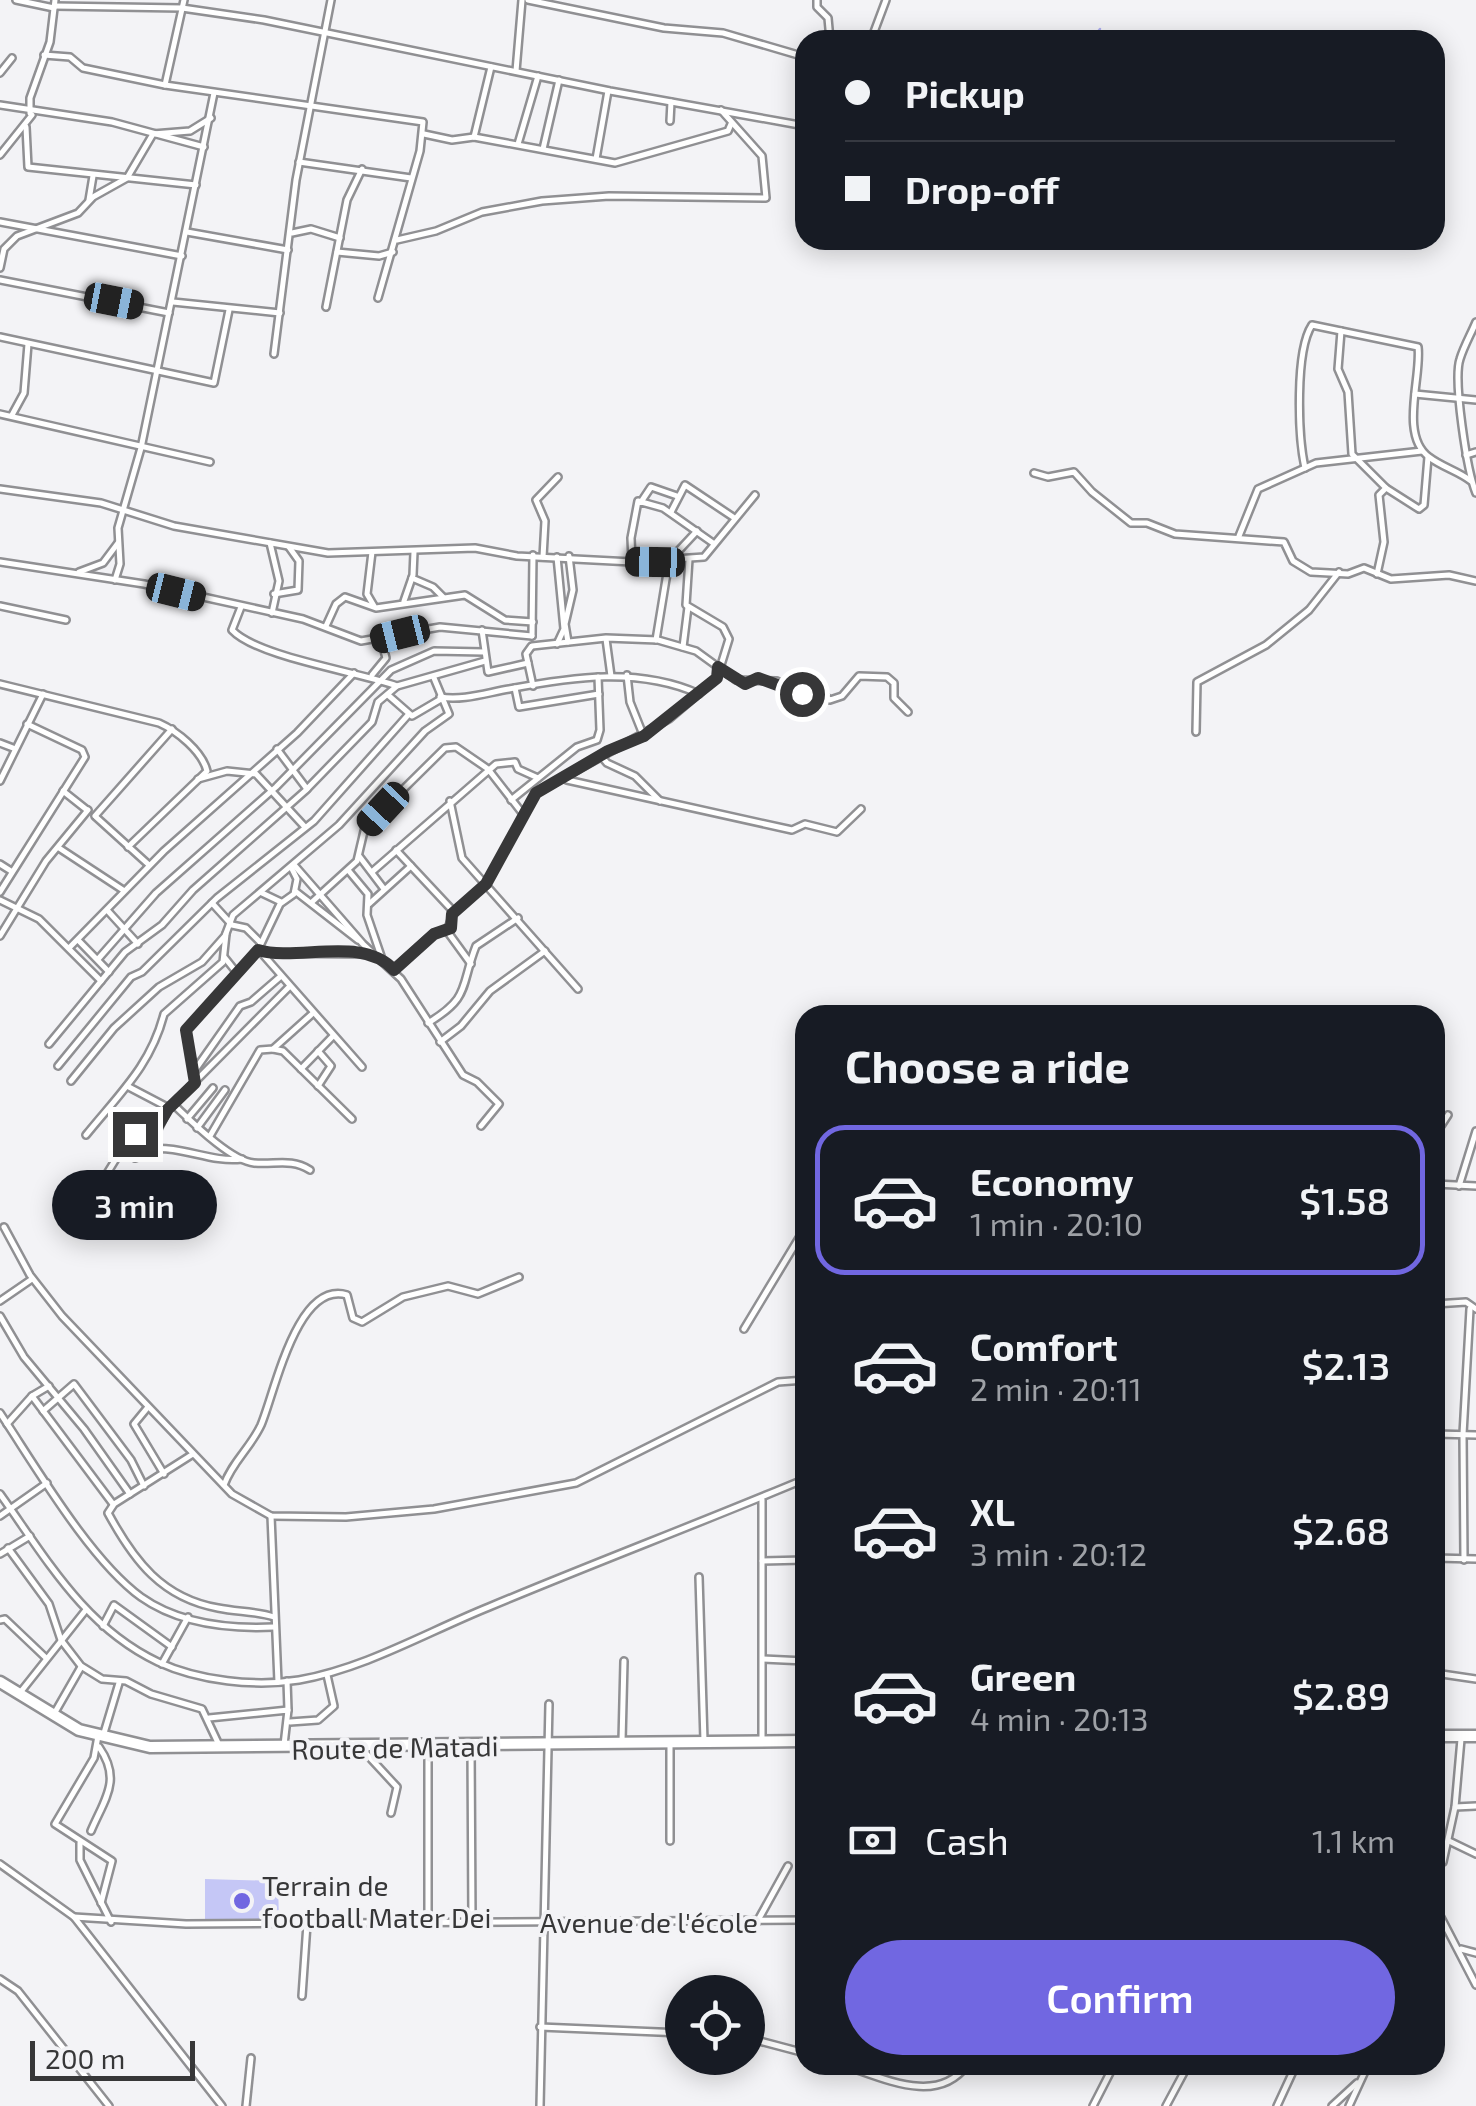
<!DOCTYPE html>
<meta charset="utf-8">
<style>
:root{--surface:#171b24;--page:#20242c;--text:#f1f3f6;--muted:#9ea1a6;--line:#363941;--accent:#7167e1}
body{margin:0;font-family:"Exo 2",sans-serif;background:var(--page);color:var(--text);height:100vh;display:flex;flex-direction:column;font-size:38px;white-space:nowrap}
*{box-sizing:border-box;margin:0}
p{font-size:32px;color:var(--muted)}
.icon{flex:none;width:55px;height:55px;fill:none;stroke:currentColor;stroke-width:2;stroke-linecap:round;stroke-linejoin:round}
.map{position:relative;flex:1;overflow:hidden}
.panel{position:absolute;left:795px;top:1005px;width:650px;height:1070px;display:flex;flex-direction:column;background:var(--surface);border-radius:30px;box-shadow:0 5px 25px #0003}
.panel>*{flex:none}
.top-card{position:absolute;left:795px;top:30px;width:650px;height:220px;border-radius:30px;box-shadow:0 5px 25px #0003;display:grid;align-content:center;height:220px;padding:0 50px;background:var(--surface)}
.fabs{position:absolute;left:665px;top:1975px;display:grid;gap:20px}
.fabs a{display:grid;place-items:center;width:100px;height:100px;border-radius:50%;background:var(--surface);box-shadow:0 5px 25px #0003;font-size:50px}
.scale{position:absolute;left:30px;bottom:25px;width:165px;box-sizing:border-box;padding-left:10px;border:5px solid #373738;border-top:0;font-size:28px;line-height:35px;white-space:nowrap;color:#373738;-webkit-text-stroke:8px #f3f3f6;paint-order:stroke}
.end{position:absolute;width:45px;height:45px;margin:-22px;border:12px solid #373738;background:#fff;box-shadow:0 0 0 5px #fff}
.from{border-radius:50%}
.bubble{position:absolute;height:70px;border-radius:35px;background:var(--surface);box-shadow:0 5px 25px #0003;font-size:32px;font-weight:600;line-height:70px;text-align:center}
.car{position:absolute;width:30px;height:60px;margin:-30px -15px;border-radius:12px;box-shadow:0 0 8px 2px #0007;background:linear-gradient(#222 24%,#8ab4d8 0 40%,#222 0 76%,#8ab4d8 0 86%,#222 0)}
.top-card b{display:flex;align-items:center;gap:35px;height:95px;font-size:38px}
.top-card b+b{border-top:2px solid var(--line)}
.top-card i{width:25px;height:25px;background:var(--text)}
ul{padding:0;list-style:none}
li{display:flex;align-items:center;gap:30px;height:150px;margin:0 20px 15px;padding:0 30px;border:5px solid transparent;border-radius:30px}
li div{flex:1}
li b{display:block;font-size:38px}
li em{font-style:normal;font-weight:600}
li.active{border-color:var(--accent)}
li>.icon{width:90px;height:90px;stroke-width:1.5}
h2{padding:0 50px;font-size:45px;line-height:120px}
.pay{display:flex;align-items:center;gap:25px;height:110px;padding:0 50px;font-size:38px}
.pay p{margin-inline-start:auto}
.button{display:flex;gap:20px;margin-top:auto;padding:20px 50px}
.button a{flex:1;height:115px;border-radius:60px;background:var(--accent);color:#fff;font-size:40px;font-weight:600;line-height:115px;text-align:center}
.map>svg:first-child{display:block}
.green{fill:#c5c7f6}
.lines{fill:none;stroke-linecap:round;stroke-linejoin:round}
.stream{stroke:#acadf3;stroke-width:2.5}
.street-casing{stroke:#909093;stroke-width:10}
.highway-casing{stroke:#909093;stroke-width:15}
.street{stroke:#fff;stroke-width:5}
.highway{stroke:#fff;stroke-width:10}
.route{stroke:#373738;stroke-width:12}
.poi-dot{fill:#7167e1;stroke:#f3f3f6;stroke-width:4}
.labels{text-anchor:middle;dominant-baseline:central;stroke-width:8;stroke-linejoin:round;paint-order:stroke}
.street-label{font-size:28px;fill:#373738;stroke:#f3f3f6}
.poi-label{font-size:28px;fill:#373738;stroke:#f3f3f6;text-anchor:start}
</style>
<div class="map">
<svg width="1476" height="2106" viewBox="0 0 1476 2106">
<rect width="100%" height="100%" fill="#f3f3f6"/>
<path class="green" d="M205,1879L278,1881L279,1922H205Z"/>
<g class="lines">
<path class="stream" d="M1091,40L1100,29"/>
<g class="street-casing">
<g id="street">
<path d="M16,0L54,8"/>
<path d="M528,0L664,28L723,33L805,57"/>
<path d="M817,0V7L828,18L830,40"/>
<path d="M54,6L182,8L264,20L610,91L805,126"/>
<path d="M871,40L886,0"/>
<path d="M44,55L70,57L83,68L165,85L423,122L420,151L378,298"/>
<path d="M516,71L522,0"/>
<path d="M0,73L12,58"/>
<path d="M165,85L184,0"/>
<path d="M0,105L112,122L204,147"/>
<path d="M30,113V98L50,42L55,0"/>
<path d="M670,121L671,102"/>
<path d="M26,127L28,167L196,185"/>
<path d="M424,134L452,140L474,137L615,163L728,131L731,124"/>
<path d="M474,137L491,67"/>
<path d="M518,144L538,76"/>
<path d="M543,149L559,80"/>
<path d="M0,155L32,115"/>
<path d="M596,159L608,91"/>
<path d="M299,162L411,178"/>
<path d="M89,200L93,176"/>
<path d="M0,222L182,256"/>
<path d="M187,232L288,250"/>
<path d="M292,233L311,229L340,238"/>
<path d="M397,240L436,231L482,212L542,201L609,196L766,198L762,156L721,110"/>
<path d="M337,252L379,256L393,252"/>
<path d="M0,268L4,249L17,236L78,213L93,197L127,178L153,134L190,131L211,118"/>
<path d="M0,280L169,313"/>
<path d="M173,302L280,313"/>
<path d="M326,307L347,200L362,169"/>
<path d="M1476,322C1471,334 1464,346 1460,359C1453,380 1467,471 1476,493"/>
<path d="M1341,331L1338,369L1348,392L1352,454L1386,488L1419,509L1424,505L1428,457"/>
<path d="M0,337L214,383L229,310"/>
<path d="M274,354L296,180L331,0"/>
<path d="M1415,394L1476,400"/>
<path d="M0,414L210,462"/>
<path d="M12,415L24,393L28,344"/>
<path d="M1466,455L1476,452"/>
<path d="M1305,468C1298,436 1295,351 1312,325L1418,347C1422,376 1399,435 1429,457C1442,467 1458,471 1471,481"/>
<path d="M1034,473L1048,477L1074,472L1092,492L1131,523H1147L1175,534L1284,542L1293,561L1311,572L1348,574L1364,568L1391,579L1449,575L1476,581"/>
<path d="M0,489L101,503L174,526L328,553L475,548L517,556L632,562L704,557L755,495"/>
<path d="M641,502L651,487L677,496"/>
<path d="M671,512L685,485L733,517"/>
<path d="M1239,536L1258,489L1316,463L1422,451"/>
<path d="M270,543L279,581L272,613"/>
<path d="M372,552L367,594L374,606"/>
<path d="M543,557L545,521L536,500L558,477"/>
<path d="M632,561L631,538L638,501L663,508L713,543"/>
<path d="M0,562L144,584L303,619L361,641L440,627L532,636"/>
<path d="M79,572L103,563L118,543"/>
<path d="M1377,574L1384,542L1379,495L1386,488"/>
<path d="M412,578L433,587L443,597"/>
<path d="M115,580L120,564L118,528L141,448L214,93"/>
<path d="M274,594L298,590L299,561L289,547"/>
<path d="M404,601L413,575L414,552"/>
<path d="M0,606L66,620"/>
<path d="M241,607L232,630C257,657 359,672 397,686"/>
<path d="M326,626L336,604L345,597L376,608L465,595L505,620L533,622"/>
<path d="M482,630L488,672L528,663"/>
<path d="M532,636L533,555"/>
<path d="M606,639L611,676"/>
<path d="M656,640L669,561L697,531"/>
<path d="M568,642L565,624L573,590L569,556"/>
<path d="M557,644L564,629L557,557"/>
<path d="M532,646L606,638L658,640L696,651L736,680L777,681L799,694L817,690L830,700L842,696L859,676L887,677L894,683V698L908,712"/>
<path d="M531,647L526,654L533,686"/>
<path d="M683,647L688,607"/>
<path d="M372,675L386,658L381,639"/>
<path d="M627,675L630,702L644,737"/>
<path d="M0,684L159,723C177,731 202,751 207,771L128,847"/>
<path d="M515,688L519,707L599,694"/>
<path d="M388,695L412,716L441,699"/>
<path d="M440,697C462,701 486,693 509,689C572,677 639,667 699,694"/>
<path d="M1196,732L1197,682L1266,645L1309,610L1339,572"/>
<path d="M0,743L13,748"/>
<path d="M277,749L307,789"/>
<path d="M601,756L607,763L635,776L660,801"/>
<path d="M198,779L227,771L256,774L304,826"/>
<path d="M567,780L792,830L805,824L837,832L861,809"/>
<path d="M0,781L43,694"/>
<path d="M63,791L87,810"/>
<path d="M511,800L577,747L597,740L600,730L598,677"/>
<path d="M450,801L462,858L578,989"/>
<path d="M95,816L172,729"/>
<path d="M96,817L149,865"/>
<path d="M59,848L123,890"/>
<path d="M396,850L454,912"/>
<path d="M359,856L384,889"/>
<path d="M0,864L11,871"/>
<path d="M295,866L363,944L401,979L463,1075L477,1082L499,1104L481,1126"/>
<path d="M348,870L368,894L367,915L381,956"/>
<path d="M373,871L496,764L515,762L518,769L538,778"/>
<path d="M295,891L358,940"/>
<path d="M0,892L85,757L82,750L27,724"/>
<path d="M262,893L281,902"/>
<path d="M0,900L39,919L101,981"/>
<path d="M312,902L357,861L365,827L445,748L456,747L488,769L523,814"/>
<path d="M212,903L232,925L246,928L260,942"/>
<path d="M369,904L411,866"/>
<path d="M107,910L138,944"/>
<path d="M447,931L454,912L486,884L536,793L669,719L717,678L729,639L723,627L686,605L689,559"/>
<path d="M447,931L471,964"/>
<path d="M0,936L46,861L88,810"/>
<path d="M78,940L109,972"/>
<path d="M69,948L164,851L297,733L354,673"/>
<path d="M259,950L362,1067"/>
<path d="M262,953L372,954"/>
<path d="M99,958L156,893L276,787L391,670L434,651L484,652"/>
<path d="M225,958L237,973"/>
<path d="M394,969L434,933L447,931"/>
<path d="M428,1023C471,997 460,987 476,946L518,918"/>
<path d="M440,1042L461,1026L490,991L545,951"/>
<path d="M49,1044L125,952L162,925L193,890L305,791L372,722L378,702L397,686L485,661"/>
<path d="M273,1049L283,1051L352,1119"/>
<path d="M318,1051L331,1066L318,1086"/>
<path d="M58,1066L131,977L142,972L217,898L314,821L409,714"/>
<path d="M301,1069L333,1036"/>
<path d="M195,1070L240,1006L251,1002L281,976"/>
<path d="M71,1081L114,1028L159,987L202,962L225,936L233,915L339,825L425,731L449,714L434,678"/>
<path d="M195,1083L186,1030L257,952L280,904L294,894L297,879L292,869"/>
<path d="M127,1086L169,1108"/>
<path d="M175,1106C191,1121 231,1161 254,1163C275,1165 291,1158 310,1170"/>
<path d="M187,1119L213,1088"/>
<path d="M197,1128L225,1090"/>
<path d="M86,1135C120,1093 151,1065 164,1014L223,962L226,934"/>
<path d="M1435,1135L1448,1115"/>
<path d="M210,1136L260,1050L273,1049L312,1014"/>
<path d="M149,1149C182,1145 210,1163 242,1159"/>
<path d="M121,1151L135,1158L146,1154L168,1109L289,987"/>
<path d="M103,1180L130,1136L149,1141"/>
<path d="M1435,1184L1476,1186"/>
<path d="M1459,1186L1476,1131"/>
<path d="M4,1227L30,1275L62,1316L232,1494L271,1516L346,1517L434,1509L576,1483L778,1382L805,1380"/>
<path d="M0,1301L32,1279"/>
<path d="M1435,1304L1466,1302L1476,1309"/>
<path d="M0,1316L24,1357L84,1429L130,1494"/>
<path d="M744,1329L805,1228"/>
<path d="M32,1396L113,1504"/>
<path d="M148,1407L134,1424L164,1474"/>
<path d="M43,1411L74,1384L131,1460L144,1486"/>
<path d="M0,1413C36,1467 90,1560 141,1597C179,1624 230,1629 274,1627"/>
<path d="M7,1424L32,1396L49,1386"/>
<path d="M1435,1434L1476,1435"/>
<path d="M193,1454L114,1504L108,1513C134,1561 162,1598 218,1608C237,1612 256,1611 274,1617"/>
<path d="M224,1485C232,1462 251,1447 261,1425C275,1392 297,1280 347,1295L353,1318L362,1322L403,1297L448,1286L478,1294L519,1277"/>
<path d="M0,1494C46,1558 84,1627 158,1662C199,1681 255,1687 299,1680C366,1668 427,1632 489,1607C594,1563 700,1523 805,1479"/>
<path d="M0,1516L47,1483"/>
<path d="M271,1516L278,1682"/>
<path d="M8,1548L49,1604L61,1640L81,1666L102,1679L126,1681L151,1694L202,1709L220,1747"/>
<path d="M0,1554L30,1536"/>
<path d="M1435,1558L1476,1559"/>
<path d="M1464,1560L1463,1434L1470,1309"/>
<path d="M762,1561L805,1560"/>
<path d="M699,1577L704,1741"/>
<path d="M0,1620L5,1619L46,1658"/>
<path d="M103,1626L114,1605L172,1647"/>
<path d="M763,1659L805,1661"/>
<path d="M162,1664L188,1617"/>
<path d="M1435,1673L1476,1679"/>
<path d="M287,1681L288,1710"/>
<path d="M19,1694L85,1611"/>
<path d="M54,1714L81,1667"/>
<path d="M209,1718L288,1710L284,1745"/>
<path d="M290,1722L318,1720L334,1706L327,1675"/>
<path d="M104,1733L119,1683"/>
<path d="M98,1736L94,1758L55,1824L112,1861L101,1903"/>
<path d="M762,1739V1500"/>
<path d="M622,1741L624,1661"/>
<path d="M670,1744V1841"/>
<path d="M471,1745L472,1922"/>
<path d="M361,1748L397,1787L391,1813"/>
<path d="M1455,1807L1476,1806"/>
<path d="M91,1831C105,1798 122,1780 99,1747"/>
<path d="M1449,1841L1476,1854"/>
<path d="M80,1843V1860L111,1922"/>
<path d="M1435,1862H1443L1455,1807L1461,1739"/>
<path d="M0,1864L74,1917L222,2106"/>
<path d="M1435,1906L1476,1985"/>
<path d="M74,1917L186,1924L805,1920"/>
<path d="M757,1922L788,1866"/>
<path d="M428,1924V1747"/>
<path d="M1461,1949L1476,1953"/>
<path d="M0,1979L18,1991L109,2106"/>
<path d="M302,1996L307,1924"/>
<path d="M540,2027L682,2033"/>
<path d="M748,2038L805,2053"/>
<path d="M843,2065C884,2078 937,2106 967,2065"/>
<path d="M246,2106L251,2058"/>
<path d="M540,2106L549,1704"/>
<path d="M1093,2106L1114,2065"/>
<path d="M1166,2106L1188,2065"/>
<path d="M1277,2106L1296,2065"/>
<path d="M1332,2106L1357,2083"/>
<path d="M1349,2106L1368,2065"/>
</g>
</g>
<g class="highway-casing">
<g id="highway">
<path d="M0,1682L79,1730L150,1747L805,1741"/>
<path d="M1435,1736H1476"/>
</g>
</g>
<use href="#street" class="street"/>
<use href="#highway" class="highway"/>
</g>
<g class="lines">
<path class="route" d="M135,1134L149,1141L168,1109L195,1083L186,1030L258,950C297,962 363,935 394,970L434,934L451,928L452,914L486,884L536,793L608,751L644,736L717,678L718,667L745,684L758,678L802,694"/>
</g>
<circle class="poi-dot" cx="242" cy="1901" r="10"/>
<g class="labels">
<g class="street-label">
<text transform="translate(395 1747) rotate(-1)">Route de Matadi</text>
<text x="649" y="1922">Avenue de l'école</text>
</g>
<g class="poi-label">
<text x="262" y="1885">Terrain de<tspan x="262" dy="32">football Mater Dei</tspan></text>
</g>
</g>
</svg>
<div class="fabs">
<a><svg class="icon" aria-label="locate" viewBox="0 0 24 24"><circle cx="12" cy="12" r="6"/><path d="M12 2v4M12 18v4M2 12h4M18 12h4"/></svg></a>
</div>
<div class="scale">200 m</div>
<i class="end from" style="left:802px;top:694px"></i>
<i class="end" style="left:135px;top:1134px"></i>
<div class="bubble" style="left:52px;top:1170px;width:165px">3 min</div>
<i class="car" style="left:114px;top:301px;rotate:101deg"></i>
<i class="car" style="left:655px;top:562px;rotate:271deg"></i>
<i class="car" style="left:176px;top:592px;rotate:104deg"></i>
<i class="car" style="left:400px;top:634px;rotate:256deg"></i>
<i class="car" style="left:383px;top:809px;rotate:223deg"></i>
<div class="top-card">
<b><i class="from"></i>Pickup</b>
<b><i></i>Drop-off</b>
</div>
<section class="panel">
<h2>Choose a ride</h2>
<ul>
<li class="active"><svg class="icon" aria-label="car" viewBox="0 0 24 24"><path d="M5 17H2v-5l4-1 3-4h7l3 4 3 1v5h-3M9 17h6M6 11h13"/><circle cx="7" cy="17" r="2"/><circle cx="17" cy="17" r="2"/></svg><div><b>Economy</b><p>1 min · 20:10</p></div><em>$1.58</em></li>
<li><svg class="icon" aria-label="car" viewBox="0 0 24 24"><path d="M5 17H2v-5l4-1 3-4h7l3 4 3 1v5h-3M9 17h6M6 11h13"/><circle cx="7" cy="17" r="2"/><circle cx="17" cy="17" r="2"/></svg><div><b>Comfort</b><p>2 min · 20:11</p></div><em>$2.13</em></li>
<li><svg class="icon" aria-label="car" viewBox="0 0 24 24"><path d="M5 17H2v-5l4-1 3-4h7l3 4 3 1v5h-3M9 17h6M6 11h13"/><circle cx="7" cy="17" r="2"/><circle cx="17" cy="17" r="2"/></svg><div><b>XL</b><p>3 min · 20:12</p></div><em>$2.68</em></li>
<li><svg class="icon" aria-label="car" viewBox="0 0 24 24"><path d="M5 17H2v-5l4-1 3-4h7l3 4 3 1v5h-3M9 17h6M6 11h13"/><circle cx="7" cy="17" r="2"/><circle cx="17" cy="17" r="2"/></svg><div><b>Green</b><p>4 min · 20:13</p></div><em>$2.89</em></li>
</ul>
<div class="pay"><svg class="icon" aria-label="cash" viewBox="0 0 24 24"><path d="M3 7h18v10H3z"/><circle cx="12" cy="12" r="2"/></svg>Cash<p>1.1 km</p></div>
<div class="button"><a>Confirm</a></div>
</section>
</div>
